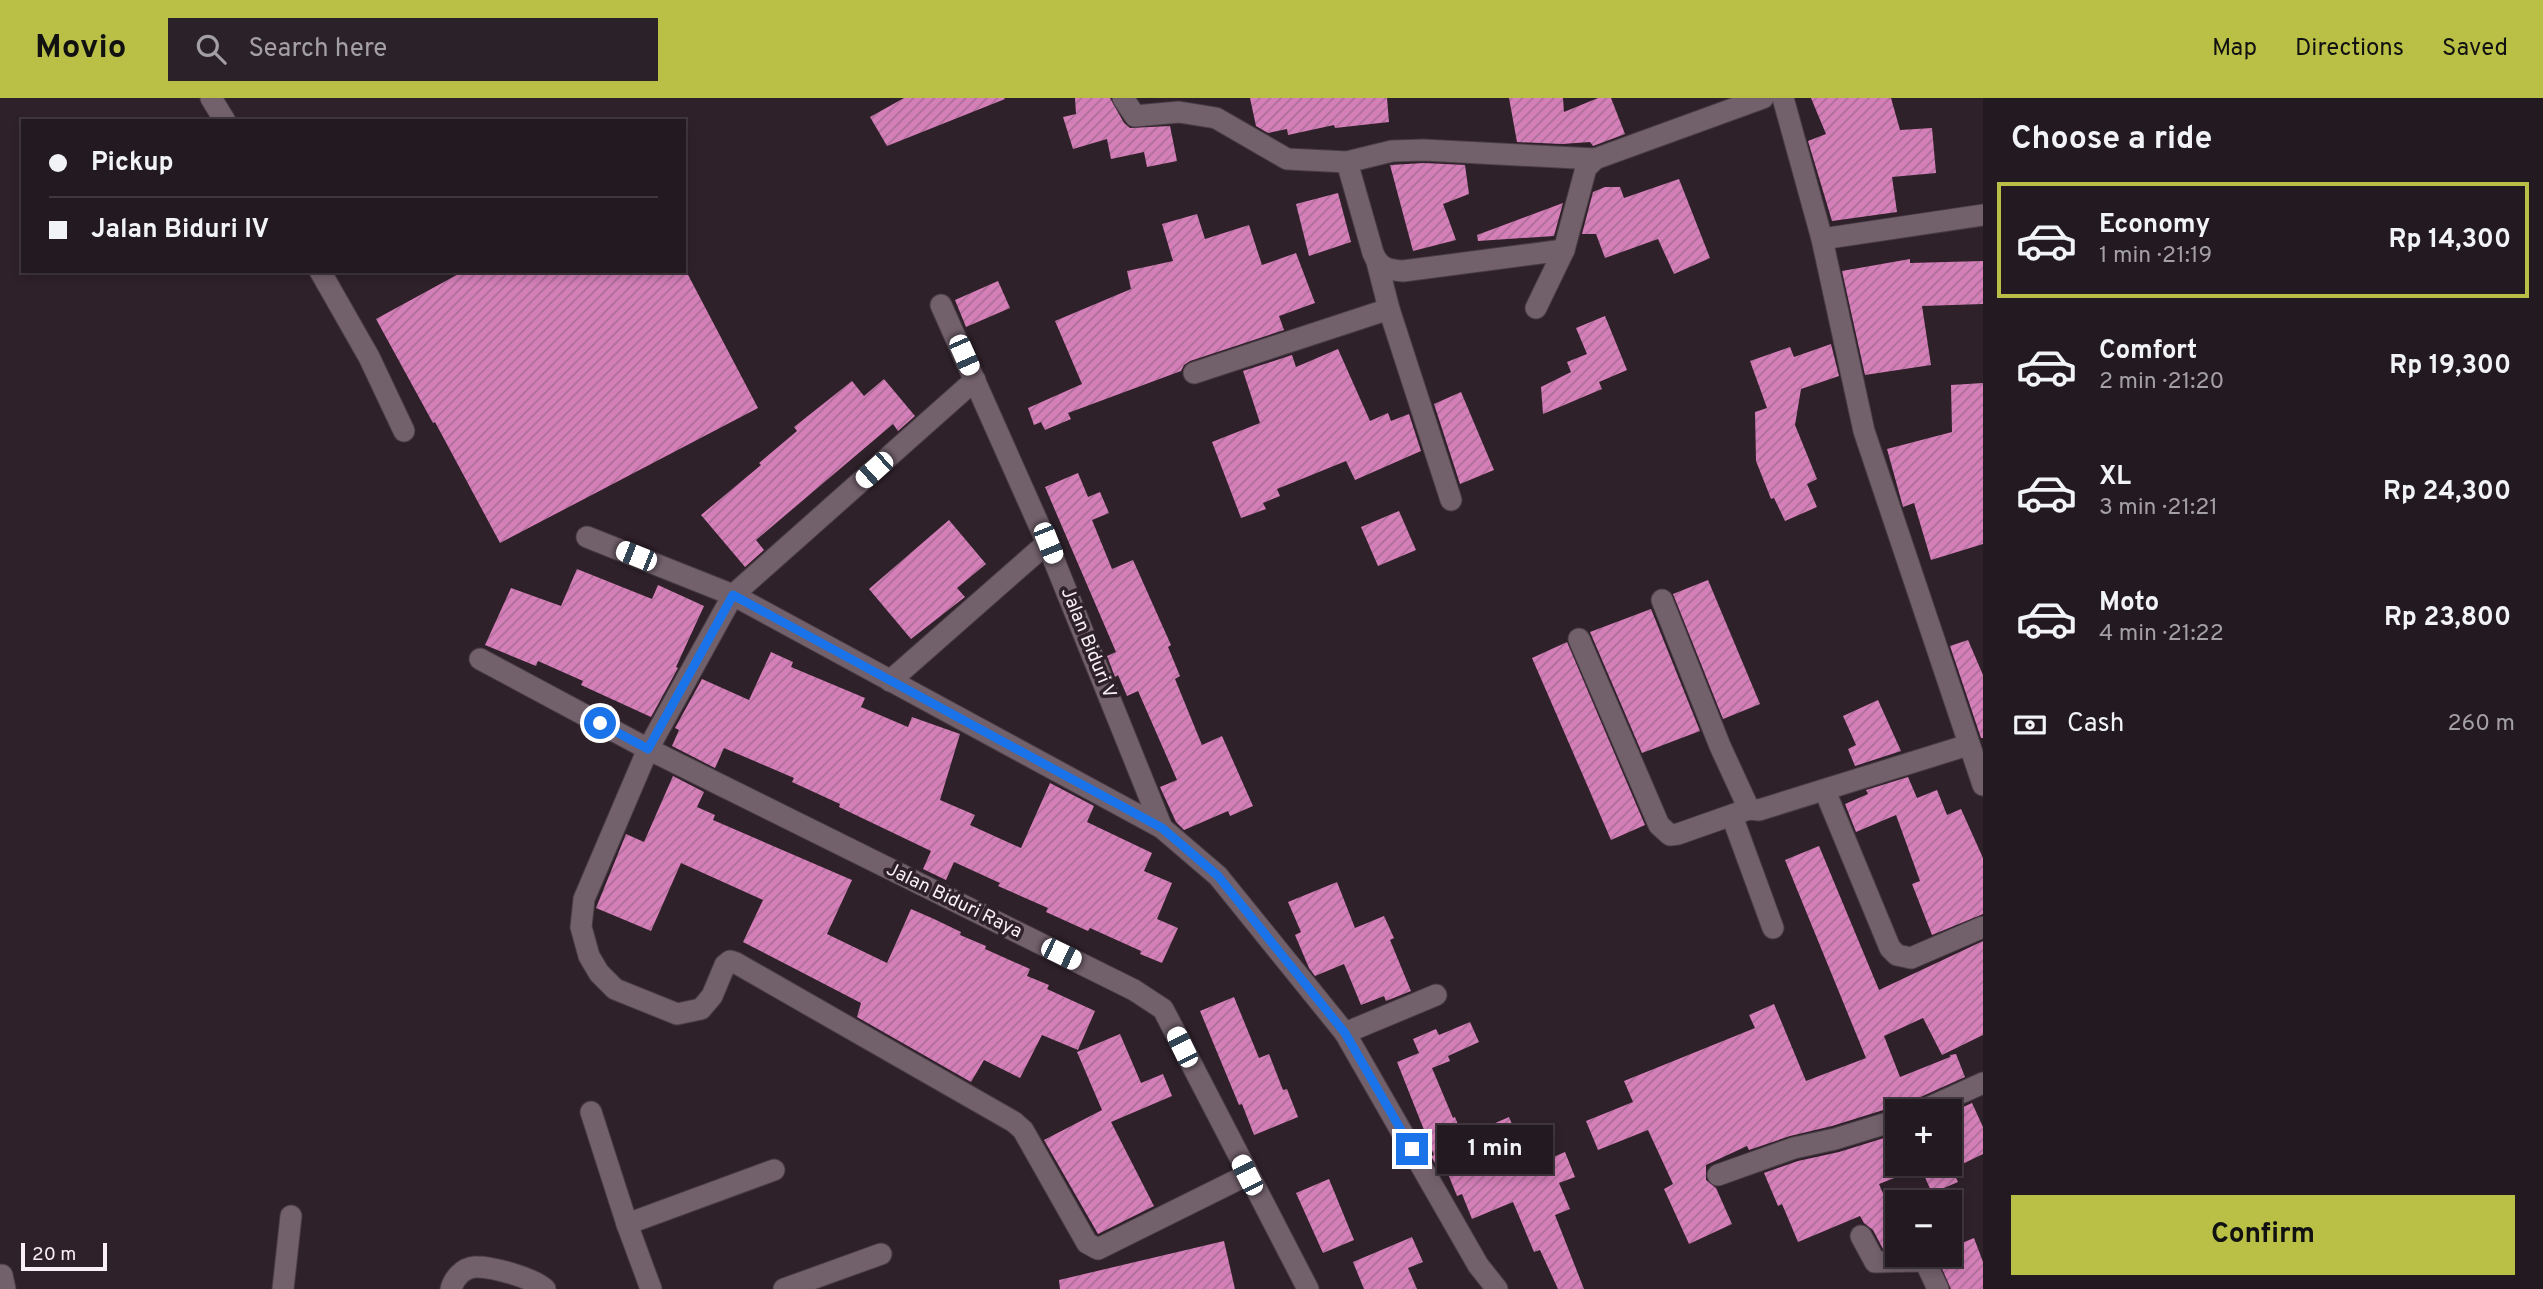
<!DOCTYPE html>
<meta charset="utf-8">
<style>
:root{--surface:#231920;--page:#2b2229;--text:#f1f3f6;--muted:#a3a0a5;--line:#40383e;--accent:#bac045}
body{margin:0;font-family:Overpass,sans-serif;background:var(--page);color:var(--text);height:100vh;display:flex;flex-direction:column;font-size:26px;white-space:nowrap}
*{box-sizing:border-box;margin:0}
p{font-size:23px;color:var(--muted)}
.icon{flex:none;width:38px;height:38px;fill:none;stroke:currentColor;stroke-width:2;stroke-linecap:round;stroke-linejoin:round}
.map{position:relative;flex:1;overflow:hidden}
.drawer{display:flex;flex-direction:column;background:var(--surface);width:560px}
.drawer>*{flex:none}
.guide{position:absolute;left:21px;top:21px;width:665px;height:154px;border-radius:0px;box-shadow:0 4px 10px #0003,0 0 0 2px var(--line);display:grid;align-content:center;height:154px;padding:0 28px;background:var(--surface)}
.tools{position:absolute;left:1885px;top:1001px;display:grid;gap:14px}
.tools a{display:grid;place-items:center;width:77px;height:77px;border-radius:0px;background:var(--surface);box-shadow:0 4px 10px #0003,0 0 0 2px var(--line);font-size:35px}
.scale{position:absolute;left:21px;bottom:18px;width:86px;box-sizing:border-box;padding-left:7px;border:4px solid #faeff6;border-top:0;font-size:19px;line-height:24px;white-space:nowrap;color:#faeff6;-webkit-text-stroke:5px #2f212a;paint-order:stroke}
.end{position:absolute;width:32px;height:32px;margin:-16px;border:9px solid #1a73e8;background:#fff;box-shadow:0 0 0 4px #fff}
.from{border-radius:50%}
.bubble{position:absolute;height:49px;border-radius:0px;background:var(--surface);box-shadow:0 4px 10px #0003,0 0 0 2px var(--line);font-size:23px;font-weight:700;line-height:49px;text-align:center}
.car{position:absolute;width:21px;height:42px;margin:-21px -10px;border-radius:9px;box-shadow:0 0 5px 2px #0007;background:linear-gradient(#fff 24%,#345 0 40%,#fff 0 76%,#345 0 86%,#fff 0)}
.guide b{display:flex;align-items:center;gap:24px;height:66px;font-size:26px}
.guide b+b{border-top:2px solid var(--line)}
.guide i{width:18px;height:18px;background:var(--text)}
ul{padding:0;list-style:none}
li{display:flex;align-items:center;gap:21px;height:116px;margin:0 14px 10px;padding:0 14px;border:4px solid transparent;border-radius:0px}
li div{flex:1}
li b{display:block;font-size:26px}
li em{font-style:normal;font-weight:700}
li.selected{border-color:var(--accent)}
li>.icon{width:63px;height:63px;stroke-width:1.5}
h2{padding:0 28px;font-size:32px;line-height:84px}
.pay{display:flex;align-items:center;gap:18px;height:77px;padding:0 28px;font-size:26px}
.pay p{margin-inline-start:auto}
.primary-button{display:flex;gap:14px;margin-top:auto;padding:14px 28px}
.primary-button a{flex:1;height:80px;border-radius:0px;background:var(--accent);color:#111;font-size:28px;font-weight:700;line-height:80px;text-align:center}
header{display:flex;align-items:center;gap:42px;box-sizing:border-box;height:98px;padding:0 35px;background:var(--accent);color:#111}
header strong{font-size:33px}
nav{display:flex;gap:38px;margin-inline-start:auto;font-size:24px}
.search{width:490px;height:63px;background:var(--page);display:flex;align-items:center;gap:18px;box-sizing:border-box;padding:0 24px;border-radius:0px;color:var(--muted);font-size:26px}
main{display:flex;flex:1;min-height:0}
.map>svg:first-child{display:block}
.building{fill:url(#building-hatch)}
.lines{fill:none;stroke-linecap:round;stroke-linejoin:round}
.minor-casing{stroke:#493c45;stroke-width:23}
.minor{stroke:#72606b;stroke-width:21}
.route{stroke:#1a73e8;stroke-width:9}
.labels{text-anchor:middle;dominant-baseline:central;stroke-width:7;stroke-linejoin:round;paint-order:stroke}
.street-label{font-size:19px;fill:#faeff6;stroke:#2f212a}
</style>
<header>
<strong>Movio</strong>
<div class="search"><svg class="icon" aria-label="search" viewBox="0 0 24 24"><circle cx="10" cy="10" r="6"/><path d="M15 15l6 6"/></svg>Search here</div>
<nav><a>Map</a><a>Directions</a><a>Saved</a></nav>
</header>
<main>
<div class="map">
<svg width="1983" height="1191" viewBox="0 0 1983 1191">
<defs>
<pattern id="building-hatch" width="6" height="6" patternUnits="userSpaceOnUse" patternTransform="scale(1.75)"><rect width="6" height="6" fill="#d57fb9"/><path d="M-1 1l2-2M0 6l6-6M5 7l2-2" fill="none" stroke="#ac6e98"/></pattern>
</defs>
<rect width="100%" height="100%" fill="#2f212a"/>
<g class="building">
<path d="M904,0H1004L1005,1L887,48L870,19Z"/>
<path d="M1075,0H1110L1124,25L1130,30L1170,28L1177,63L1147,69L1144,54L1111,61L1107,41L1073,51L1063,19L1076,16Z"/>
<path d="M1250,0H1387L1389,24L1335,30L1334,27L1288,37L1287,31L1268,35L1256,28Z"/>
<path d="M1509,0H1563L1564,14L1598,0H1611L1625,36L1593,48L1590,44L1562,46L1517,44Z"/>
<path d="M1811,0H1891L1900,32L1932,30L1936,75L1892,79L1897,114L1832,123L1808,43L1826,36Z"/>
<path d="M1424,65L1465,67L1469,96L1443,106L1456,142L1413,153L1390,67Z"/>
<path d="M1679,81L1710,160L1674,176L1658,141L1605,160L1596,136H1582L1593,94L1605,89H1620L1624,100Z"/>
<path d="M1338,95L1351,144L1309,158L1296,106Z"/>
<path d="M1563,105L1554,138L1478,143L1477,137Z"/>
<path d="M1197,116L1205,141L1249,127L1262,167L1296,155L1315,205L1279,218L1284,232L1190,263L1184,267L1181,273L1068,315L1071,321L1045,332L1041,324L1034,327L1028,310L1082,286L1055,223L1131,191L1127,173L1173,163L1162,126Z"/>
<path d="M1910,161V165L1983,163V206L1922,208L1931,267L1865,277L1842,173Z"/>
<path d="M464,173H686L758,310L500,445L435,324L433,325L376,221Z"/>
<path d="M998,183L1010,210L966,229L955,202Z"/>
<path d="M1605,218L1627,272L1599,284L1602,291L1543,316L1541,289L1571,274L1567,264L1587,256L1576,230Z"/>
<path d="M1831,246L1839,278L1801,291L1795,327L1817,381L1807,386L1817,409L1785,423L1774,400L1771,401L1756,363L1755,314L1767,310L1750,263L1790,249L1794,259Z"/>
<path d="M1338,251L1370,323L1388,315L1391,323L1409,316L1421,353L1355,382L1346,363L1277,391L1280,398L1263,405L1266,411L1241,420L1212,344L1260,325L1243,273L1292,257L1296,269Z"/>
<path d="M884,281L915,318L898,333L893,326L756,442L764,452L745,469L701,417L761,367L759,365L797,333L794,329L852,283L864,298Z"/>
<path d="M1983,285V446L1931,462L1914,405L1903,409L1887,351L1952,334L1951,287Z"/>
<path d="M1461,294L1494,372L1460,386L1434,306Z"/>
<path d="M1078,375L1088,399L1100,394L1109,415L1092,422L1112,471L1133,462L1171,547L1168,549L1180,578L1175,581L1202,647L1222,638L1253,708L1230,718L1228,713L1184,732L1176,724L1160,689L1177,682L1138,593L1127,598L1118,577L1115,579L1107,558L1116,554L1045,389Z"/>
<path d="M1399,413L1416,452L1378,468L1361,429Z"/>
<path d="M949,422L986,466L957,490L965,499L911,541L869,491Z"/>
<path d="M577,471L652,501L658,487L704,508L676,569L678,570L651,619L581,587L583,583L538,563L536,568L485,547L511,490L561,508Z"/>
<path d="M1708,482L1760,606L1723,621L1673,496Z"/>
<path d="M1651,511L1700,633L1642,655L1590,534Z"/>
<path d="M1968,542L1983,577V640H1981L1950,548Z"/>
<path d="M1567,544L1645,727L1611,742L1532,560Z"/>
<path d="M771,554L793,564L791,569L865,600L861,609L908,629L912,619L960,636L940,702L975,717L970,727L1021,750L1050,685L1094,708L1087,724L1152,755L1144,773L1172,785L1157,821L1178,830L1162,865L1140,856L1141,853L1090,830L1088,833L1046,814L1048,810L998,788L1000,785L954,764L946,782L923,771L931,753L839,709L840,706L792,684L794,680L724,650L715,670L672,648L679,632L675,630L702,581L749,602Z"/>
<path d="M1878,602L1901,653L1855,668L1848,651L1856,647L1843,618Z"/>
<path d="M673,678L704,694L697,709L715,717L713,722L852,782L827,836L887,865L911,811L934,821L961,834L960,837L986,848L985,851L1030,871L1027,878L1049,887L1047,891L1095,913L1078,952L1042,937L1020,980L984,962L971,984L857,919L861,905L743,844L763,802L681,765L651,833L596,810L626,736L644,744Z"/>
<path d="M1908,679L1917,700L1937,692L1947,717L1961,711L1983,760V816L1932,837L1912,786L1920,783L1896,717L1856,734L1845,706L1868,696L1866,692Z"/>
<path d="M1819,748L1879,892L1983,843V937L1942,957L1923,920L1884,938L1900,979L1950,959V957L1956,956L1965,979L1916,1001L1910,1006L1908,1013L1901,1009H1893L1832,1028L1790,1038L1749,1052L1747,1048L1706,1067V1082L1716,1090L1732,1126L1689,1146L1664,1091L1673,1086L1648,1032L1598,1052L1586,1023L1633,1004L1624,983L1755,930L1749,917L1774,906L1806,983L1866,960L1785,762Z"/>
<path d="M1337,784L1355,830L1384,818L1394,840L1390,842L1411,893L1386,903L1384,898L1361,907L1344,866L1315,878L1309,870L1295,837L1301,834L1288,804Z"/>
<path d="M1234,899L1259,960L1269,956L1283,992L1287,991L1298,1019L1254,1037L1242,1006L1239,1007L1200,913Z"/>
<path d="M1470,924L1479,944L1448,958L1450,963L1432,970L1453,1020L1455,1019L1463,1039L1509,1019L1530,1069L1565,1054L1575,1079L1559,1085L1570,1111L1555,1117L1584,1191H1558L1540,1152L1534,1154L1513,1104L1472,1121L1462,1096L1457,1098L1448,1076L1442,1078L1431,1058L1434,1057L1397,964L1419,955L1413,941L1436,931L1439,937Z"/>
<path d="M1120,936L1141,985L1163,976L1172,998L1111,1024L1154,1108L1098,1136L1044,1042L1102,1012L1077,954Z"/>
<path d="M1972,1005L1983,1029V1056L1952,1071L1958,1084L1932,1095L1919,1066H1950V1015Z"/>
<path d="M1897,1036V1079L1879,1086L1897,1129V1148L1883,1151L1873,1132L1864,1125L1860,1118L1798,1144L1782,1106L1778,1108L1764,1075L1798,1063L1839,1054Z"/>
<path d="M1329,1081L1354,1142L1323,1155L1296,1095Z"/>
<path d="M1412,1139L1423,1164L1408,1170L1417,1191H1364L1353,1164Z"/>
<path d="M1974,1140L1983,1164V1191H1951L1936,1157H1950V1150Z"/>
<path d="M1224,1143L1235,1191H1060L1059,1182Z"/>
</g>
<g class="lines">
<g class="minor-casing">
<g id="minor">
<path d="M211,0L225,23"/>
<path d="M1123,0L1135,18L1179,14L1216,20L1287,61L1347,64L1392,53L1424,52L1595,61"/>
<path d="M1783,0L1822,141L1864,333L1983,687"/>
<path d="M1347,64L1373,155C1379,170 1388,172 1403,173L1564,152"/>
<path d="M1822,141L1983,117"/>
<path d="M1377,164L1389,211L1451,402"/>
<path d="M320,173L369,259L404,333"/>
<path d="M941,207L1047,445L1162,730"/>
<path d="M1536,210L1564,152L1586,70L1595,61L1763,0"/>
<path d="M1194,275L1389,211"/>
<path d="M975,282L733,497L648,651L584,801L581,829L589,858L599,875L615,891L677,916L701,911L712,898L725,867L730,863L736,865L1014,1024L1023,1032L1087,1145L1098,1151L1247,1077"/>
<path d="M587,439L733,497L1162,730L1218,778L1345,935L1478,1167L1497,1191"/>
<path d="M1662,502L1720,648L1749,711L1759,712L1968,647"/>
<path d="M1579,541L1659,727L1670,737L1678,736L1749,711"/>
<path d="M480,561L648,651L1134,892L1163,911L1308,1191"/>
<path d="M890,583L1047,445"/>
<path d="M1825,693L1890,850L1897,857L1911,860L1983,829"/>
<path d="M1732,718L1773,830"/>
<path d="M1345,935L1436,897"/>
<path d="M1921,1013L1983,985"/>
<path d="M591,1014L627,1126L651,1191"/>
<path d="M1718,1077L1794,1050L1835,1041L1897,1022"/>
<path d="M627,1126L774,1072"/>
<path d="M1861,1138L1875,1164L1925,1163L1938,1191"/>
<path d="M2,1177L5,1191"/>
<path d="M283,1191L291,1118"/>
<path d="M451,1191C454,1180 463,1170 475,1169C491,1168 533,1180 545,1191"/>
<path d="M784,1191L881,1156"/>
</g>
</g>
<use href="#minor" class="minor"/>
</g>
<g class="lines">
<path class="route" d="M600,625L648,651L733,497L1162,730L1218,778L1345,935L1412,1051"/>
</g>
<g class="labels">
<g class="street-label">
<text transform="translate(1088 545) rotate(68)">Jalan Biduri V</text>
<text transform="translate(954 803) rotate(26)">Jalan Biduri Raya</text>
</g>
</g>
</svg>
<div class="tools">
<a>+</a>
<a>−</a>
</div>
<div class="scale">20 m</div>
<i class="end from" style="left:600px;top:625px"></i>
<i class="end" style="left:1412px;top:1051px"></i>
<div class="bubble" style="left:1437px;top:1027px;width:116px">1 min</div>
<i class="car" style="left:964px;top:257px;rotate:156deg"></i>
<i class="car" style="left:874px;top:372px;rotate:228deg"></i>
<i class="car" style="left:1048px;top:445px;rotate:158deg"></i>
<i class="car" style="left:636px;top:458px;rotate:292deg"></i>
<i class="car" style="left:1061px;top:856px;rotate:116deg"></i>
<i class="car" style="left:1182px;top:949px;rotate:334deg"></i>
<i class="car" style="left:1247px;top:1077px;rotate:333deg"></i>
<div class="guide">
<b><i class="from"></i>Pickup</b>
<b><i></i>Jalan Biduri IV</b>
</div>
</div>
<section class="drawer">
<h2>Choose a ride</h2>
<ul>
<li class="selected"><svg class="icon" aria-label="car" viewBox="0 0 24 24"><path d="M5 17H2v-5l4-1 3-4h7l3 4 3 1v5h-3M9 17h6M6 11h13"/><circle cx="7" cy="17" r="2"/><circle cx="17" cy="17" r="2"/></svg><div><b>Economy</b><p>1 min · 21:19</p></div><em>Rp 14,300</em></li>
<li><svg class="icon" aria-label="car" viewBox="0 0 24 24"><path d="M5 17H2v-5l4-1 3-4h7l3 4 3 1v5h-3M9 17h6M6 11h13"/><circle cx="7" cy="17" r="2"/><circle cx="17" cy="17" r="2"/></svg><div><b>Comfort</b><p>2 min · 21:20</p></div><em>Rp 19,300</em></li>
<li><svg class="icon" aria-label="car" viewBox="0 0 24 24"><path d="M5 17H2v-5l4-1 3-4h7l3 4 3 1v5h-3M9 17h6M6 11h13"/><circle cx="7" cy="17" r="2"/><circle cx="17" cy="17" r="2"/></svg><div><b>XL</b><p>3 min · 21:21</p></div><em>Rp 24,300</em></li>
<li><svg class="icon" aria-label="car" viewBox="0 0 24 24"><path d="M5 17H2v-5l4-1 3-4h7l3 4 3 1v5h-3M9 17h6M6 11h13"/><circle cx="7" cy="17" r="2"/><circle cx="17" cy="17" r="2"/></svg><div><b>Moto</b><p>4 min · 21:22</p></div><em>Rp 23,800</em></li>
</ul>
<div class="pay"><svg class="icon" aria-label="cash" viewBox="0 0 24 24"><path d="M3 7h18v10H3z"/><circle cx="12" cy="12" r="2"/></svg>Cash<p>260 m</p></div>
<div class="primary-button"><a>Confirm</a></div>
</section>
</main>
